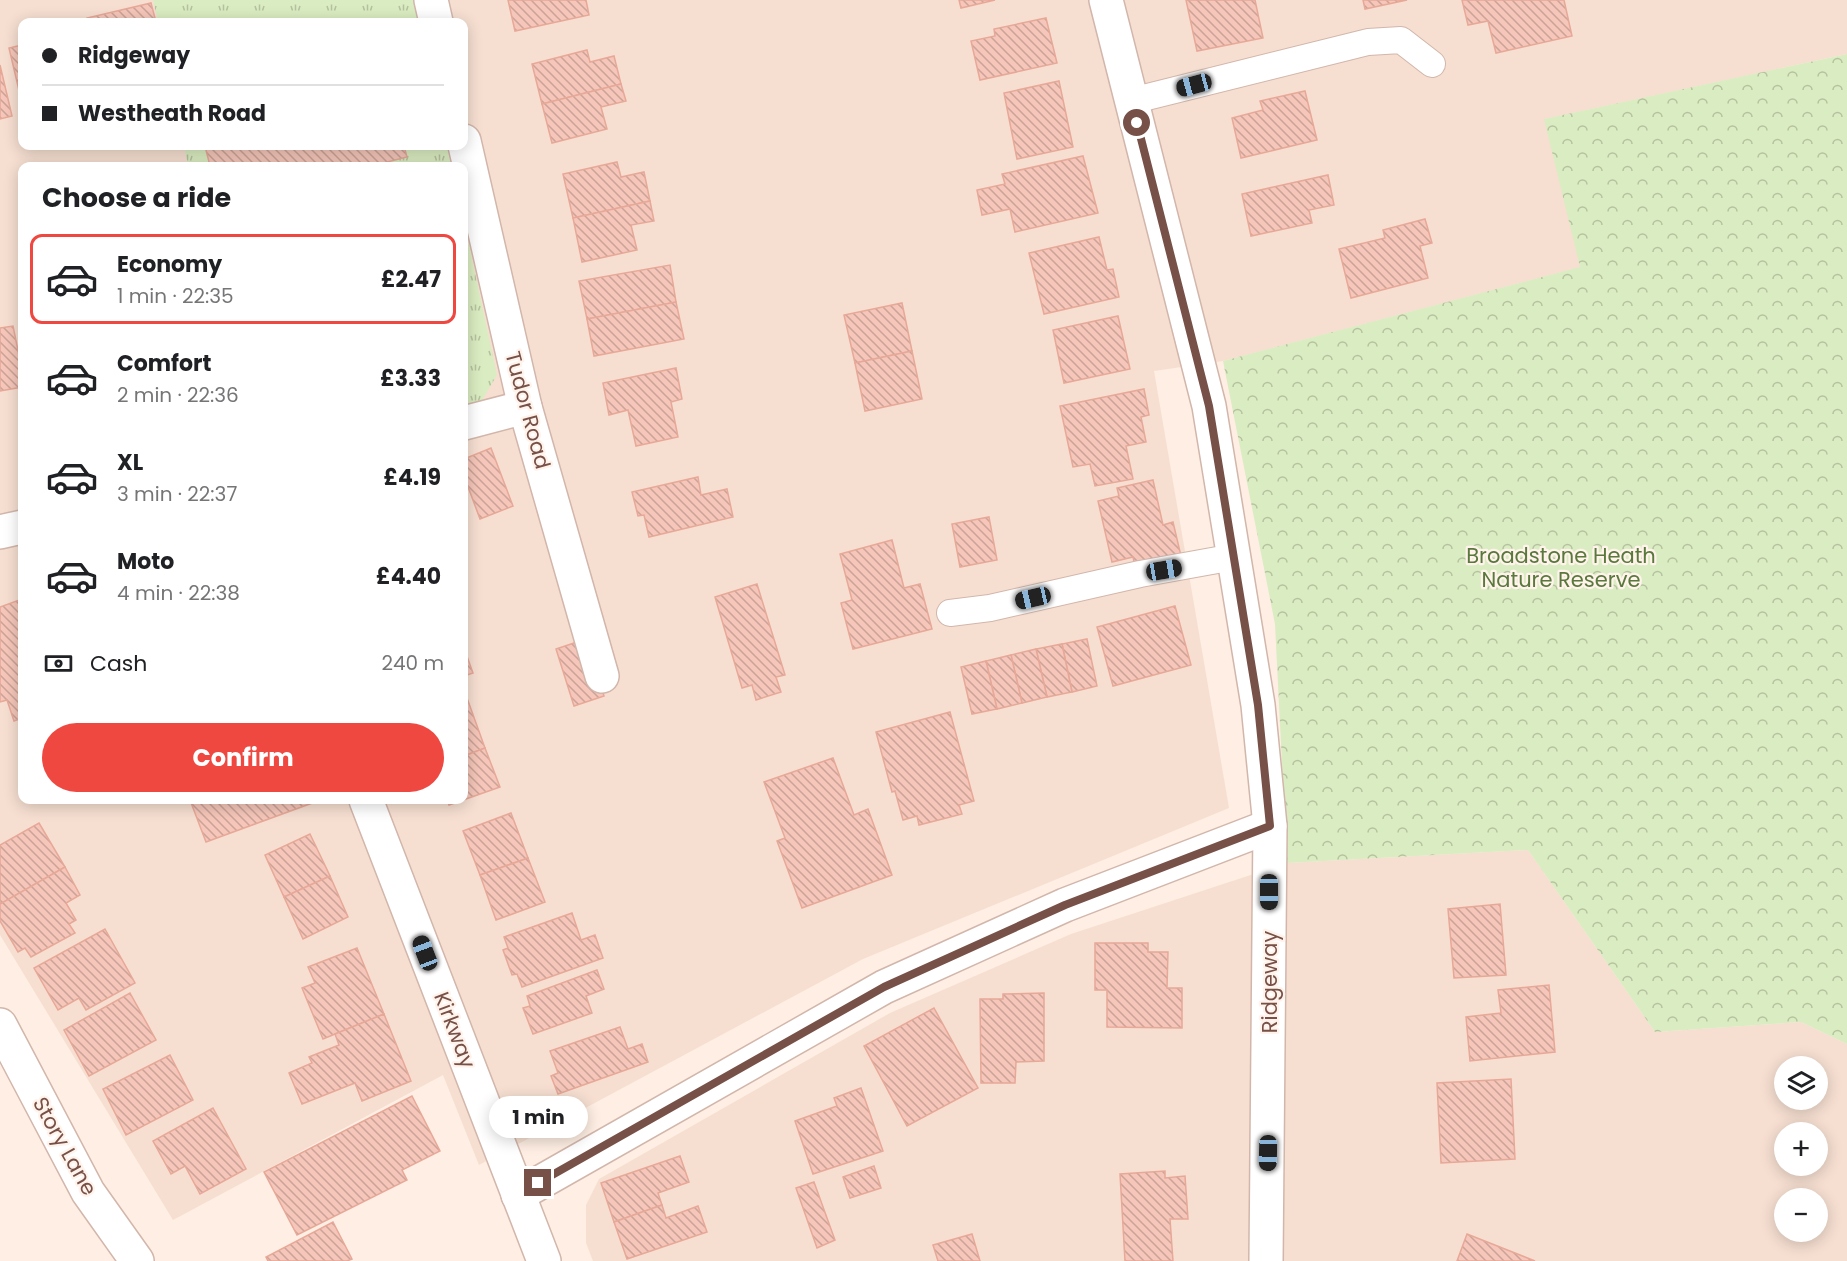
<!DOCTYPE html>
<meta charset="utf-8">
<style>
:root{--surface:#fff;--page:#f2f2f2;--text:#202124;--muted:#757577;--line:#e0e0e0;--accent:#ef4841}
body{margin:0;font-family:Poppins,sans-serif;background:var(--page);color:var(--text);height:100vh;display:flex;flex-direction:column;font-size:22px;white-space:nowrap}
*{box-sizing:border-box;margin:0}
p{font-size:20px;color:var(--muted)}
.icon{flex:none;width:33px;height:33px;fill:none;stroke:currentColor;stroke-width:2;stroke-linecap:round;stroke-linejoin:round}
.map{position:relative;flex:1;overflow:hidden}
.panel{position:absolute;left:18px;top:162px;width:450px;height:642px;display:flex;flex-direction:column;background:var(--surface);border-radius:12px;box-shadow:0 3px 15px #0003}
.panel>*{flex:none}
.banner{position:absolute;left:18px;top:18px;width:450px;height:132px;border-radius:12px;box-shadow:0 3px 15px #0003;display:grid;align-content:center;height:132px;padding:0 24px;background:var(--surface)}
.fabs{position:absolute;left:1774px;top:1056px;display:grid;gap:12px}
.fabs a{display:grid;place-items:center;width:54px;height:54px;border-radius:50%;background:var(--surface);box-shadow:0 3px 15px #0003;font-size:30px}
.end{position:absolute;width:27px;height:27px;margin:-14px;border:8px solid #775047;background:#fff;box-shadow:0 0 0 3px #fff}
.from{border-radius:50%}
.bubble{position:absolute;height:42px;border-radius:21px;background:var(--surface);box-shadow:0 3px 15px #0003;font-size:20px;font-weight:700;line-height:42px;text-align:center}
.car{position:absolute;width:18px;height:36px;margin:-18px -9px;border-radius:8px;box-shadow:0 0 4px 2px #0007;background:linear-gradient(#222 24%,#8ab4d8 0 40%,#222 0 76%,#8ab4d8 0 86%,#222 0)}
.banner b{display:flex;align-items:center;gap:21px;height:57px;font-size:22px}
.banner b+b{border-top:2px solid var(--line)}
.banner i{width:15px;height:15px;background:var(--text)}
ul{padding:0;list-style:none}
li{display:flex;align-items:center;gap:18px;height:90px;margin:0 12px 9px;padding:0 12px;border:3px solid transparent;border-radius:12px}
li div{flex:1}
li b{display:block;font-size:22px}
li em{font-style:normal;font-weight:700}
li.selected{border-color:var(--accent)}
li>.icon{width:54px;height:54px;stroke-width:1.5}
h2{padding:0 24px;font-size:27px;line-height:72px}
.pay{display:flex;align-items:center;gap:15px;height:66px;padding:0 24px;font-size:22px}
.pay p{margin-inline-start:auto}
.cta{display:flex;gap:12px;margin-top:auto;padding:12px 24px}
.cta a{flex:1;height:69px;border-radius:36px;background:var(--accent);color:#fff;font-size:24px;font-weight:700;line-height:69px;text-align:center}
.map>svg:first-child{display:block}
.residential{fill:#f6dfd1;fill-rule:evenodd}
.grass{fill:url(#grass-tufts)}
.park{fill:url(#park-crowns)}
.building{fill:url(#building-back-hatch);stroke:#e8a898;stroke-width:1.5}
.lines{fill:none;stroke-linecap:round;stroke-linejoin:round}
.service-casing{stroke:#d2b6ab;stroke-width:28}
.minor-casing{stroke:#d2b6ab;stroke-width:36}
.service{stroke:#fff;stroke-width:26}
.minor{stroke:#fff;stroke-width:33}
.route{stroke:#775047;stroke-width:8}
.labels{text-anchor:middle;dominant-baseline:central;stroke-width:4.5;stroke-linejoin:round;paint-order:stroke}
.street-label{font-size:21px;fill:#775047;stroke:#fff3eb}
.park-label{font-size:21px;fill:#58783c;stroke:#fff3eb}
</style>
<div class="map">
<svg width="1847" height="1261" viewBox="0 0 1847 1261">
<defs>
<pattern id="grass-tufts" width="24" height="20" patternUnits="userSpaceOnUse" patternTransform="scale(1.5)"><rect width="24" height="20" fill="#daecc1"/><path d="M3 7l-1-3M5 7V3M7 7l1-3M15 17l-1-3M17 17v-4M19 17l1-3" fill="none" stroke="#b6c29f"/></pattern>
<pattern id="park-crowns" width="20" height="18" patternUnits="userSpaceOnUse" patternTransform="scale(1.5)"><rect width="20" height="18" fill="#daecc1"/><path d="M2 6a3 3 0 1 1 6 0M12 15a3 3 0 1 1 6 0" fill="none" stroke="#b6c29f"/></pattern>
<pattern id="building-back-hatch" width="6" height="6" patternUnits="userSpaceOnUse" patternTransform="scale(1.5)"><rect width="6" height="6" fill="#f5c6b9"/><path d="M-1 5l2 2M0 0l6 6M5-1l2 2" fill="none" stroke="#cba398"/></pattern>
</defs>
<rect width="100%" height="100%" fill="#feeee3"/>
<g class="residential">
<path d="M0,0H1847V54L1545,119L1581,267L1223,361L1154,371L1229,808L863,959L479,1165L443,1075L173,1220L0,935ZM22,22H464V146H22ZM22,166H464V800H22Z"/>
<path d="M1528,850L1655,1032L1801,1022L1847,1044V1261H593L586,1243V1205L599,1179L890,1013L1071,934L1287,863ZM1785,1066H1818V1100H1785ZM1785,1132H1818V1166H1785ZM1785,1198H1818V1232H1785Z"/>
</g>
<g class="grass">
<path d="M153,0H415L420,22H158Z"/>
<path d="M184,146H447L451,166H188Z"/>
<path d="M464,222L497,375L481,402L464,406Z"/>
</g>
<path class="park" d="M1847,54V1044L1801,1022L1655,1032L1528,850L1287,863L1275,624L1223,361L1580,267L1544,119Z"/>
<g class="building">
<path d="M508,0H586L589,15L515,31Z"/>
<path d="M959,0H995L961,8Z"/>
<path d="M1186,0H1255L1263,38L1197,51Z"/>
<path d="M1363,0H1407L1365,9Z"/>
<path d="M1462,0H1564L1572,36L1496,53L1488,21L1468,25Z"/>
<path d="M151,3L156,22H88L87,18Z"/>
<path d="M1046,18L1057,63L980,80L971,41L995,36L994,29Z"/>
<path d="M22,45V103L9,48Z"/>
<path d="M587,50L590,62L614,56L621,84L542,104L532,64Z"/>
<path d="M0,65L12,116L0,119Z"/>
<path d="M1059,81L1073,147L1017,159L1004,93Z"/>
<path d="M621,84L626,101L601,107L607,129L552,143L542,104Z"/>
<path d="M1305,91L1317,140L1241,158L1232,118L1263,110L1260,101Z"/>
<path d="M205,146H404L407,157L375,165V166H210Z"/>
<path d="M1083,156L1098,213L1015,232L1010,209L982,215L977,190L1005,184L1002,174Z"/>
<path d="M617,162L621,177L644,172L650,201L573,218L563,174Z"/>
<path d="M1328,175L1334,205L1309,210L1312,223L1251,236L1242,194Z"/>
<path d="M650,201L654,221L631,225L637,250L582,262L573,218Z"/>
<path d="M1425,219L1432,243L1420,246L1428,278L1351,298L1339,249L1385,238L1383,230Z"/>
<path d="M1099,237L1107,270L1113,269L1119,297L1044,314L1029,253Z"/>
<path d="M670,265L676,302L587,319L579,281Z"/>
<path d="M676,302L684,339L594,356L587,319Z"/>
<path d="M902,303L912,351L855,363L844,315Z"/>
<path d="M1118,316L1130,369L1064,383L1053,330Z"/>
<path d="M13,326L22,370V387L0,391V328Z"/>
<path d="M912,351L922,399L865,411L855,363Z"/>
<path d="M676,368L682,399L671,402L678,437L636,446L628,410L609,415L603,383Z"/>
<path d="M1144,389L1149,415L1141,417L1146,442L1126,446L1133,479L1095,486L1090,464L1073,467L1060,406Z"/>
<path d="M491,448L513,506L480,519L464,476V459Z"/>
<path d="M698,477L701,495L727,489L733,517L649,537L644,515L638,516L632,492Z"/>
<path d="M1153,480L1163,525L1173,522L1181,556L1135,566L1133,557L1112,562L1098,501L1119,496L1117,488Z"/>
<path d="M989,517L997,560L960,567L952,524Z"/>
<path d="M892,540L904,588L920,584L932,629L853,649L841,603L852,600L840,554Z"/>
<path d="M757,584L785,675L776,677L781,692L756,700L752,685L742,688L715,597Z"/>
<path d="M22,599V718L14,721L7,700L0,702V607Z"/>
<path d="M1175,606L1191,665L1113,686L1097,627Z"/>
<path d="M586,639L604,696L574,706L556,649Z"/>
<path d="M1087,639L1097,686L1072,692L1062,644Z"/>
<path d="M1062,644L1072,692L1047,697L1036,649Z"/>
<path d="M464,648L473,673L464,676Z"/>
<path d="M1036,649L1047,697L1022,703L1011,655Z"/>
<path d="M1011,655L1022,703L997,709L986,661Z"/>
<path d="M986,661L997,709L972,714L961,667Z"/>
<path d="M467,698L485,748L464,756V699Z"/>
<path d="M950,712L974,801L959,805L962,814L919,825L917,816L903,820L895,791L892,792L876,732Z"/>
<path d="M485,748L500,787L449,805L447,800H464V756Z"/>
<path d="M833,758L854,815L868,809L892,875L802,908L777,841L785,838L764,782Z"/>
<path d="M190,800H314L315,802L206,842Z"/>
<path d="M511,813L528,858L480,875L463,831Z"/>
<path d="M39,823L65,867L0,904V845Z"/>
<path d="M310,834L330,876L284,897L265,855Z"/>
<path d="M528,858L545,902L496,920L480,875Z"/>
<path d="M65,867L80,895L66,903L76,920L69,924L75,933L31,957L25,948L18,952L0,921V904Z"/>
<path d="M330,876L348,917L303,939L284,897Z"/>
<path d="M1500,904L1506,975L1454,978L1448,909Z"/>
<path d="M572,913L581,940L595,935L603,958L522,987L517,974L512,975L503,950L508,948L504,937Z"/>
<path d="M105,929L135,983L86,1010L79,998L58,1010L34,968Z"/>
<path d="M1095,943H1148V952H1168L1167,988H1182V1028L1107,1027V990H1095Z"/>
<path d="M357,948L384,1014L323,1039L302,988L315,983L308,967Z"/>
<path d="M597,970L604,989L586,996L592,1013L533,1034L523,1008L530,1006L527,996Z"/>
<path d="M1549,985L1555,1052L1470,1061L1466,1017L1501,1013L1498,990Z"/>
<path d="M130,993L156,1040L89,1076L64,1030Z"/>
<path d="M1044,993V1061L1016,1062L1015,1083H981L980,999H1003V994Z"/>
<path d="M934,1008L978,1088L907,1126L864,1046Z"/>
<path d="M384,1014L411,1081L362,1101L355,1083L302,1104L289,1073L312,1063L309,1057L339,1045L335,1034Z"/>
<path d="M620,1027L628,1049L642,1044L648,1062L558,1094L551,1076L558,1073L550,1051Z"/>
<path d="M170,1055L193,1100L126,1135L103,1089Z"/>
<path d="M1511,1079L1515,1159L1441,1163L1437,1083Z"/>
<path d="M861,1088L883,1151L813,1174L795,1121L837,1106L834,1098Z"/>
<path d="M412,1096L440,1151L402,1170L407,1180L297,1235L264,1172Z"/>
<path d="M213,1108L246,1169L200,1194L185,1166L171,1174L153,1141Z"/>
<path d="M680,1156L689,1182L658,1193L662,1205L614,1222L601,1183Z"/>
<path d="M874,1166L881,1188L850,1198L843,1177Z"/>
<path d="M1165,1171V1178L1185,1176L1188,1219H1170L1173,1261H1125L1120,1174Z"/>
<path d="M814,1182L835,1240L817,1248L796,1188Z"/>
<path d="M662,1205L666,1218L698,1206L707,1232L627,1259L614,1222Z"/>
<path d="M333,1222L352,1259L347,1261H268L266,1257Z"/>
<path d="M972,1234L980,1261H938L933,1245Z"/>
<path d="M1467,1234L1535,1261H1457Z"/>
</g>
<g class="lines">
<g class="service-casing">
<g id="service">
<path d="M1131,101L1368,42L1401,40L1432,64"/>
<path d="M950,613L990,608L1140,574L1234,557"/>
</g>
</g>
<g class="minor-casing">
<g id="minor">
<path d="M431,0L436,22"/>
<path d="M1106,0L1209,406L1258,705L1270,826L1266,1261"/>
<path d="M464,141L525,407L602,676"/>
<path d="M464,423L525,407"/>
<path d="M0,532L22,527"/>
<path d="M366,800L544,1261"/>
<path d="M0,1025L88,1192L137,1261"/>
<path d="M518,1195L884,987L1065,905L1270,826"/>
</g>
</g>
<use href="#service" class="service"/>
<use href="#minor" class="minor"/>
</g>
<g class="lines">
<path class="route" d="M538,1183L884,987L1065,905L1270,826L1258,705L1209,406L1137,123"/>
</g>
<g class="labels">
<g class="street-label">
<text transform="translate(528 410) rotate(75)">Tudor Road</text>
<text transform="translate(1269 982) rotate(-90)">Ridgeway</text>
<text transform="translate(455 1030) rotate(69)">Kirkway</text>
<text transform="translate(65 1146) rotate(61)">Story Lane</text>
</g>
<g class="park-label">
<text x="1561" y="555">Broadstone Heath<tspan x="1561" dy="24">Nature Reserve</tspan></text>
</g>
</g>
</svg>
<div class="fabs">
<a><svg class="icon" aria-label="layers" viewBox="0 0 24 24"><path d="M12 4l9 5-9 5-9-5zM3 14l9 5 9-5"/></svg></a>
<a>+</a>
<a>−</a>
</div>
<i class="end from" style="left:1137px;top:123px"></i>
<i class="end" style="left:538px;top:1183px"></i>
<div class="bubble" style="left:489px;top:1096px;width:99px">1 min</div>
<i class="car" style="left:1194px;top:85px;rotate:255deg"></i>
<i class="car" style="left:1164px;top:570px;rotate:80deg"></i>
<i class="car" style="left:1033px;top:598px;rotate:257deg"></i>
<i class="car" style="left:1269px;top:892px;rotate:180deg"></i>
<i class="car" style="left:425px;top:953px;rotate:339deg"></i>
<i class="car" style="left:1268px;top:1153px;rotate:181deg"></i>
<div class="banner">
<b><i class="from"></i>Ridgeway</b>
<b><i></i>Westheath Road</b>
</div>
<section class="panel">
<h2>Choose a ride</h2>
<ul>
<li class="selected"><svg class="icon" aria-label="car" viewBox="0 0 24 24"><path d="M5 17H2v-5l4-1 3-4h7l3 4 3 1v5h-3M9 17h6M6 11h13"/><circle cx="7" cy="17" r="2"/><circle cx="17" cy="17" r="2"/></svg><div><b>Economy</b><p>1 min · 22:35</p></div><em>£2.47</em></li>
<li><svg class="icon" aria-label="car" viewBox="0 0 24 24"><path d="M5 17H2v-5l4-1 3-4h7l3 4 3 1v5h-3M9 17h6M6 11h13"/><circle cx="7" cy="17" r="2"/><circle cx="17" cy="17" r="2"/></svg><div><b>Comfort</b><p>2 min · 22:36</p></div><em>£3.33</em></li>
<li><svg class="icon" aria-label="car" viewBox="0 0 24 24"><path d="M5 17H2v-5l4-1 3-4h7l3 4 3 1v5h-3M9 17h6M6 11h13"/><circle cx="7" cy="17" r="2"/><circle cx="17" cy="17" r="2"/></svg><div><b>XL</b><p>3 min · 22:37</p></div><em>£4.19</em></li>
<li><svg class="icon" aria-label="car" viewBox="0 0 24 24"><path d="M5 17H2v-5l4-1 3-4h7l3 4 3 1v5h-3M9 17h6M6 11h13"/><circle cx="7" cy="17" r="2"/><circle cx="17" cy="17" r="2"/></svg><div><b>Moto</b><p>4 min · 22:38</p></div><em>£4.40</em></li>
</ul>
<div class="pay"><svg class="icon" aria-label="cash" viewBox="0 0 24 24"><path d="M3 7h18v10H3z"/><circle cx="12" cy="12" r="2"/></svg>Cash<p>240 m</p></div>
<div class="cta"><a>Confirm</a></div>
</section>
</div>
